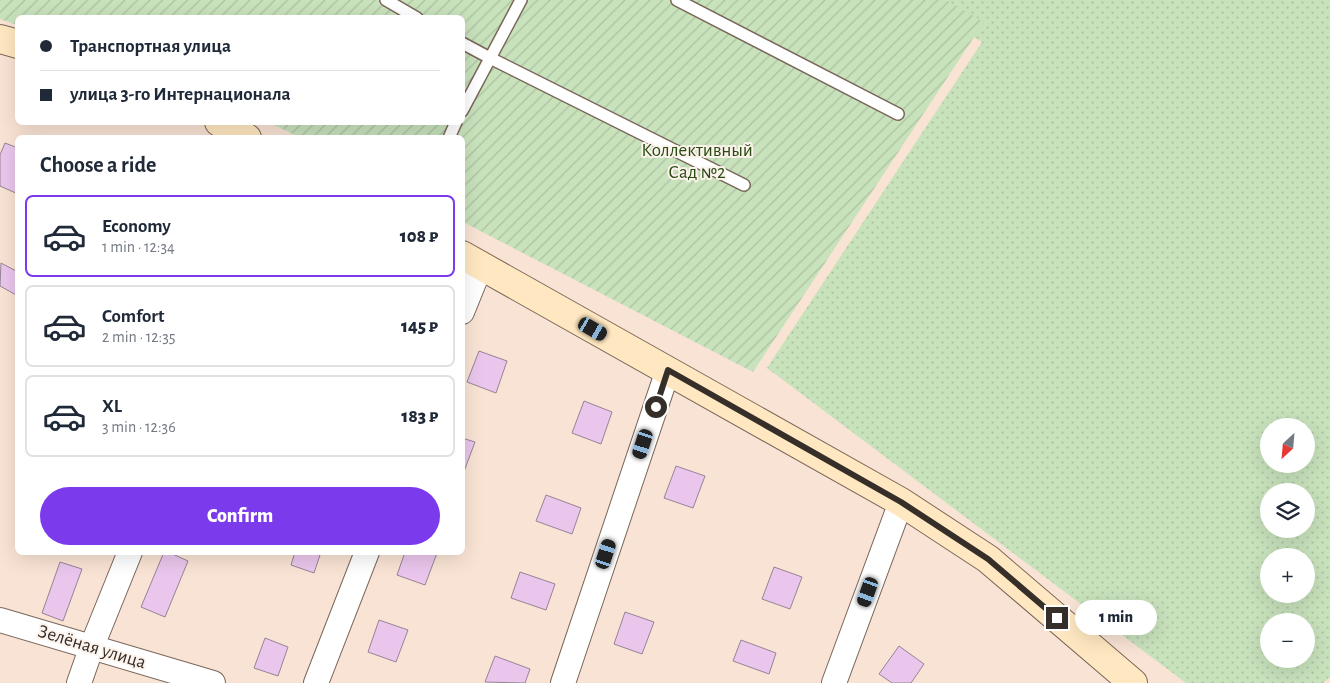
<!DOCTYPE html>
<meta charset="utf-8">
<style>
:root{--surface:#fff;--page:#f2f2f3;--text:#1f2937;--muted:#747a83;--line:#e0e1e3;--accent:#7c3aed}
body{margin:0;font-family:"Alegreya Sans",sans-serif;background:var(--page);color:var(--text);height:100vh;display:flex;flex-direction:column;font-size:19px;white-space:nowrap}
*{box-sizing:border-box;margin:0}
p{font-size:16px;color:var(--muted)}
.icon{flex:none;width:28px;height:28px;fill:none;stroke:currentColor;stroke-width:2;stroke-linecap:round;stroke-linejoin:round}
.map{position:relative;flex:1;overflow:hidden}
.panel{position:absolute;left:15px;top:135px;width:450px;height:420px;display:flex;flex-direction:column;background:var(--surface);border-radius:8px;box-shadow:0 5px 20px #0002}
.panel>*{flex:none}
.hud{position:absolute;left:15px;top:15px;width:450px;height:110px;border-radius:8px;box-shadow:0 5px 20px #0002;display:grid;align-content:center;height:110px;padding:0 25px;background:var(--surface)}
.needle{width:32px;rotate:206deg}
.tools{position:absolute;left:1260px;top:418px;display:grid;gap:10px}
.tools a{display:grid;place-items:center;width:55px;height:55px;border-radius:50%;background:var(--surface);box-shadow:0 5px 20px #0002;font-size:25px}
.end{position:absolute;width:22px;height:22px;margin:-11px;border:6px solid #362e28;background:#fff;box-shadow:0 0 0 2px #fff}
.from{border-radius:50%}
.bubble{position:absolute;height:35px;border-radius:18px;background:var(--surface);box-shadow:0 5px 20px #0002;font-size:16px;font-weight:800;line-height:35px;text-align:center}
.car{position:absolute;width:15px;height:30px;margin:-15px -8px;border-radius:6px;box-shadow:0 0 4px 1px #0007;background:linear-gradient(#222 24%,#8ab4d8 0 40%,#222 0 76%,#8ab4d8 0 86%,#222 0)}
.hud b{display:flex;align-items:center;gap:18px;height:48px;font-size:19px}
.hud b+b{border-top:1px solid var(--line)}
.hud i{width:12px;height:12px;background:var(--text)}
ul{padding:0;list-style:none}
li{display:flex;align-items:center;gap:15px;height:82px;margin:0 10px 8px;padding:0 15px;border:2px solid var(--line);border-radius:8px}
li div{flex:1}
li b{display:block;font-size:19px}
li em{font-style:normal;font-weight:800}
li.current{border-color:var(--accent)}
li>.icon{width:45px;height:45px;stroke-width:1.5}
h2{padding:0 25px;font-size:22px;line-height:60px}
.primary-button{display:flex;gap:10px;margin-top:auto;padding:10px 25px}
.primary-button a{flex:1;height:58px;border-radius:30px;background:var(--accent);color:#fff;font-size:20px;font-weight:800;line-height:58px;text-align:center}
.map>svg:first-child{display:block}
.grass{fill:url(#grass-dots);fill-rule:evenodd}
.garden{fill:url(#garden-furrows)}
.building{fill:#eac6ec;stroke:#958495}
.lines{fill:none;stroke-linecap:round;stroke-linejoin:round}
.lane-casing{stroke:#7a675a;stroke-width:14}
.street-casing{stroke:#7a675a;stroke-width:26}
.secondary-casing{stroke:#7a675a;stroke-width:30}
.lane{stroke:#fff;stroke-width:11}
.street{stroke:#fff;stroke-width:24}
.secondary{stroke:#ffe8c1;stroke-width:28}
.route{stroke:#362e28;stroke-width:6}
.labels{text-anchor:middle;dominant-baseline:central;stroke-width:4;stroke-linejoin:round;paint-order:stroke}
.park-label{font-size:19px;fill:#284b11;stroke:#fcf3ed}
.street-label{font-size:19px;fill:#362e28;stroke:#fcf3ed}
</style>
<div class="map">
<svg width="1330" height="683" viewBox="0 0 1330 683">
<defs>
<pattern id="grass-dots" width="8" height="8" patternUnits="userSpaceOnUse" patternTransform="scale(1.25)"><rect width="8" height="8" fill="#c8e2bc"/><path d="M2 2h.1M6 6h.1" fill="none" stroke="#acc2a2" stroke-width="1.8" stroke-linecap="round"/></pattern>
<pattern id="garden-furrows" width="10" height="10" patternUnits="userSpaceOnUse" patternTransform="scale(1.25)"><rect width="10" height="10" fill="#c8e2bc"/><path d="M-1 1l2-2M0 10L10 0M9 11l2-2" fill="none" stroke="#acc2a2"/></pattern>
</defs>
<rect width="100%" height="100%" fill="#f9e3d4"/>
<path class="grass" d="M912,0H1330V677L1323,683H1186L767,368L982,42ZM1269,426H1306V464H1269ZM1269,491H1306V529H1269ZM1269,556H1306V594H1269ZM1269,621H1306V659H1269Z"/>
<path class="garden" d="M0,0H946L984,22L753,372L463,222L462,138L299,137L270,123L462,122V18H18L17,25L0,19Z"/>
<g class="building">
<path d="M5,143L18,148V194L0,186V155Z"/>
<path d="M1,263L18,272V296L0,286Z"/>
<path d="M479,351L507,361L496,393L467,382Z"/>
<path d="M584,401L612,412L601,444L572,433Z"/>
<path d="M462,438L475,442L463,474H462Z"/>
<path d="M676,466L705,476L693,508L664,498Z"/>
<path d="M546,495L581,508L572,534L536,521Z"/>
<path d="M164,552H168L188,561L165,617L141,607Z"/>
<path d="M295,552H321L314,573L291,565Z"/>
<path d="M405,552L437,553L425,585L397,575Z"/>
<path d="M60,562L82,569L63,621L42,613Z"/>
<path d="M774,567L802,577L790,609L762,599Z"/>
<path d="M520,572L555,584L546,610L511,598Z"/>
<path d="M625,612L654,622L642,654L614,644Z"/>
<path d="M379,620L408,630L396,662L368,652Z"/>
<path d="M265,638L288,647L278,676L254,668Z"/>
<path d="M741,640L776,653L769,674L733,661Z"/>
<path d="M899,646L924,664L911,683H892L879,674Z"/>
<path d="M495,656L530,669L525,683L485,682Z"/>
</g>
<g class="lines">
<g class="lane-casing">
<g id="lane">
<path d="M386,0L417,18"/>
<path d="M677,0L898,114"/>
<path d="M462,43L490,58L744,185"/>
<path d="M462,111L521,0"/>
<path d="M449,138L456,122"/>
</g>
</g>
<g class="street-casing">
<g id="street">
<path d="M462,312L481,265"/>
<path d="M0,620L213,683"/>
<path d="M79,683L92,646L130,552"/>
<path d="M316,683L367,552"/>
<path d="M563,683L668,370"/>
<path d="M834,683L901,502"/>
</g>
</g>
<g class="secondary-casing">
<g id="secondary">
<path d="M0,39L18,44"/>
<path d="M219,122L247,138"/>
<path d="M462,255L901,502L988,559L1133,683"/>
</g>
</g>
<use href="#lane" class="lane"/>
<use href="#street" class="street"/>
<use href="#secondary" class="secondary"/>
</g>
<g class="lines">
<path class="route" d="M656,407L668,370L901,502L988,559L1057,618"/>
</g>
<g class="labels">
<g class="park-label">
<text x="697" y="150">Коллективный<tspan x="697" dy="22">Сад №2</tspan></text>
</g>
<g class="street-label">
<text transform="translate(92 647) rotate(17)">Зелёная улица</text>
</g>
</g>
</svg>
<div class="tools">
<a><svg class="needle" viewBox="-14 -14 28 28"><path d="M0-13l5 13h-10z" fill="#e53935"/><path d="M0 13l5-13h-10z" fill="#747a83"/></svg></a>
<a><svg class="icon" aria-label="layers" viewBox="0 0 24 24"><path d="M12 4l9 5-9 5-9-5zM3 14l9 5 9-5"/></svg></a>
<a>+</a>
<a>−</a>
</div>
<i class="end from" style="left:656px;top:407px"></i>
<i class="end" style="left:1057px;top:618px"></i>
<div class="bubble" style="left:1075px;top:600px;width:82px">1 min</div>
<i class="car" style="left:593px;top:329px;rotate:120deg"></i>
<i class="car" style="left:643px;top:444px;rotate:198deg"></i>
<i class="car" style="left:606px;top:554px;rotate:18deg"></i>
<i class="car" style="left:868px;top:592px;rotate:200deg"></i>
<div class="hud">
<b><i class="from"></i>Транспортная улица</b>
<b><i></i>улица 3-го Интернационала</b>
</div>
<section class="panel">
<h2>Choose a ride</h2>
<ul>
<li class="current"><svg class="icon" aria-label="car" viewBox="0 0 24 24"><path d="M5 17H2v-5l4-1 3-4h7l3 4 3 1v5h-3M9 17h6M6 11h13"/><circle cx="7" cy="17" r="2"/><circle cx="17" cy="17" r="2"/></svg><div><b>Economy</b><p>1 min · 12:34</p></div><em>108 ₽</em></li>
<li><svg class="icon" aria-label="car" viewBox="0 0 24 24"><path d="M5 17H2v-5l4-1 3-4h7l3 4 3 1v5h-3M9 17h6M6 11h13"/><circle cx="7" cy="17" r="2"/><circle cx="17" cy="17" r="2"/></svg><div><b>Comfort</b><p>2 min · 12:35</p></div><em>145 ₽</em></li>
<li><svg class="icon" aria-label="car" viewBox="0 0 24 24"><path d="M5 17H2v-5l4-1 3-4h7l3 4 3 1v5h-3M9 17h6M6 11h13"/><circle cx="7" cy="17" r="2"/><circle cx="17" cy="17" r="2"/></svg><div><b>XL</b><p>3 min · 12:36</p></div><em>183 ₽</em></li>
</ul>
<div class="primary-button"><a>Confirm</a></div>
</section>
</div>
